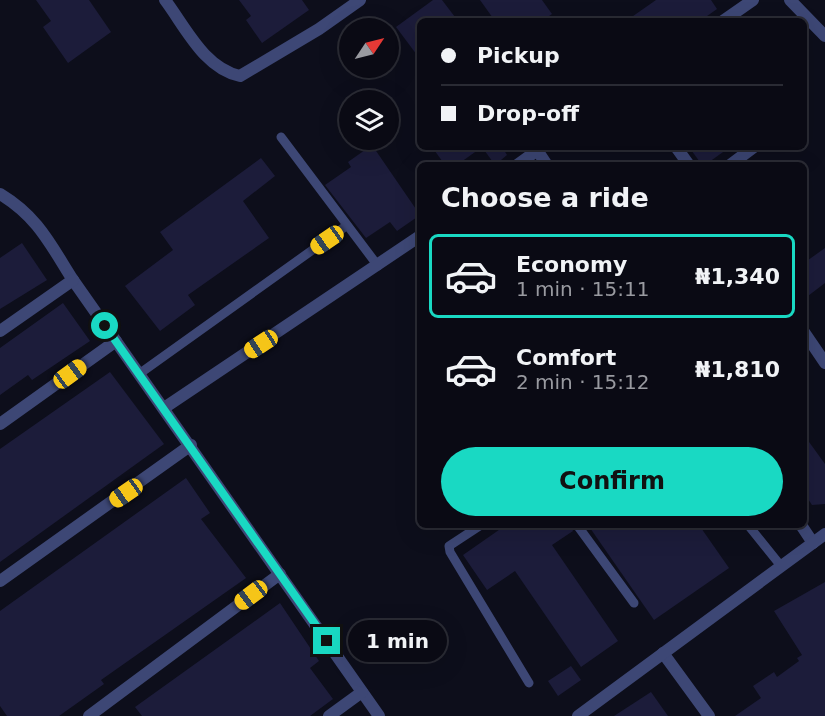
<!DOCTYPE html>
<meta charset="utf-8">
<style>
:root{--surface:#0a0a14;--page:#13131d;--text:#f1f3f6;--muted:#999aa0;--line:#2a2b34;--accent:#19d9c3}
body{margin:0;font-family:"DejaVu Sans",sans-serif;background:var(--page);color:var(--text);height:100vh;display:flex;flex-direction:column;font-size:22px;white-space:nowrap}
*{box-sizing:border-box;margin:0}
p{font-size:20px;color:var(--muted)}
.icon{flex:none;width:33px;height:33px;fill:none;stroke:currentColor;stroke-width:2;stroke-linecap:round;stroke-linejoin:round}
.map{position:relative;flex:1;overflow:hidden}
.side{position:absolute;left:417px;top:162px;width:390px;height:366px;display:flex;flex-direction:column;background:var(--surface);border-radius:9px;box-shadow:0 6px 24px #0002,0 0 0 2px var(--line)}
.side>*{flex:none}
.guide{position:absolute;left:417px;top:18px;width:390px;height:132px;border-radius:9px;box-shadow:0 6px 24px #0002,0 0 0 2px var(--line);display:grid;align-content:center;height:132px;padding:0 24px;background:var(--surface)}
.needle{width:39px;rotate:55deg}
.tools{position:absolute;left:339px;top:18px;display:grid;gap:12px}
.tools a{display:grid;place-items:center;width:60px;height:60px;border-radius:50%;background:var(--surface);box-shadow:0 6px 24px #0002,0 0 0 2px var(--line);font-size:30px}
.end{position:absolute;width:27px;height:27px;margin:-14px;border:8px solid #19d9c3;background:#111;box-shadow:0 0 0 3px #111}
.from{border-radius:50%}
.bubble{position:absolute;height:42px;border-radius:21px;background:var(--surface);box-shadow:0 6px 24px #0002,0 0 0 2px var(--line);font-size:20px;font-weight:800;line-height:42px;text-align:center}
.car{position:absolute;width:18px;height:36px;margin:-18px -9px;border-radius:8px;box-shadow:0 0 4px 2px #0007;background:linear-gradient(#f5c518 24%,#345 0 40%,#f5c518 0 76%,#345 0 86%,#f5c518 0)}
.guide b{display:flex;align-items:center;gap:21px;height:57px;font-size:22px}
.guide b+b{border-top:2px solid var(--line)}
.guide i{width:15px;height:15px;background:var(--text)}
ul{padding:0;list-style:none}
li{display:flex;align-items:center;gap:18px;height:84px;margin:0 12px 9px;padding:0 12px;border:3px solid transparent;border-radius:9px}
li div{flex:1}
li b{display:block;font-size:22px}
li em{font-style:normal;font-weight:800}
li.on{border-color:var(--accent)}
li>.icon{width:54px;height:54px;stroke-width:1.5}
h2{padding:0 24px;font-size:27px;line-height:72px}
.action{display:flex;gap:12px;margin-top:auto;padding:12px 24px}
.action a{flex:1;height:69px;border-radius:36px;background:var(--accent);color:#111;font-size:24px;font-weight:800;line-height:69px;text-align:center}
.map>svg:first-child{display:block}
.building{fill:#1c1c3a}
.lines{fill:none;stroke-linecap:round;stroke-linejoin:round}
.service{stroke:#3d4775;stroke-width:9}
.minor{stroke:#3d4775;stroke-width:12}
.route{stroke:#19d9c3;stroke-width:8}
</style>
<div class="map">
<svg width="825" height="716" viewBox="0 0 825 716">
<rect width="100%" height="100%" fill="#0d0e1b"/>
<g class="building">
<path d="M36,0H89L111,32L68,63L43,27L51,21Z"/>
<path d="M239,0H302L309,10L262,43L246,20L251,16Z"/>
<path d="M433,0H442L458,21H420V59L396,27Z"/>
<path d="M480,0H542L552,14L542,21H495Z"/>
<path d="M656,0H711L717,9L700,21H626Z"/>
<path d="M372,145L420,215L397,231L390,222L366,238L325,185L351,167L348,162Z"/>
<path d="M432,147H502L507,155L495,165L482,147L457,165H445Z"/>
<path d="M689,147H730L705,165H702Z"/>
<path d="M261,158L275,176L243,201L269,238L188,295L195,305L160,331L125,286L173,250L160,232Z"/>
<path d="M22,243L47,280L0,309V258Z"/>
<path d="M825,248V283L804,299V263Z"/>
<path d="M63,303L90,341L32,380L28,375L0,395V348Z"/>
<path d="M110,372L164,444L0,562V449Z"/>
<path d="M804,435L825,464V504L812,505L804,493Z"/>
<path d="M186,478L210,513L201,519L246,578L101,680L104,684L59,716H7L0,706V611Z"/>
<path d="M506,525H570L573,531L552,545L618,641L581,667L515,571L487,590L463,555Z"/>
<path d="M588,525H699L729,568L654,620Z"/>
<path d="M825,582V716H735L761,698L753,686L774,672L777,677L799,661L797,658L802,655L774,611Z"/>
<path d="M280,603L319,661L310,668L333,699L310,716H142L135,707Z"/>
<path d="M571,666L581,680L558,696L548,681Z"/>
<path d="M651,692L668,716H614Z"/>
</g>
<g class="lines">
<g class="service">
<path d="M281,137L378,266"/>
<path d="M139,374L346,226"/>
<path d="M481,525L449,546L450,552L529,683"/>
<path d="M577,525L634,603"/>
<path d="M748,525L781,566"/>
</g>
<g class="minor">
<path d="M165,0C186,28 204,68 240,76L319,29L360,0"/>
<path d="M790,0L825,36"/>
<path d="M723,21L753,0"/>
<path d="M676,147L689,165"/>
<path d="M537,150L547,165"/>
<path d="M517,165L542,147"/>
<path d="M730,165L754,147"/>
<path d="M0,194C38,217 50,244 73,280L379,716"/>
<path d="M0,331L73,280"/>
<path d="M804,332L825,363"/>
<path d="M164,408L420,236"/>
<path d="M0,424L116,341"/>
<path d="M801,525L813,543"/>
<path d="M0,581L191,445"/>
<path d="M663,653L709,716"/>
<path d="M89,716L280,574"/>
<path d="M329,716L362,692"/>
<path d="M578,716L825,534"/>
</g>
</g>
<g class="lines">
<path class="route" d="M105,326L327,641"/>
</g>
</svg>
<div class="tools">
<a><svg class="needle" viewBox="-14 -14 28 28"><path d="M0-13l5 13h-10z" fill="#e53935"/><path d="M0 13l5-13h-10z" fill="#999aa0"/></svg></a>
<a><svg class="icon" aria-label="layers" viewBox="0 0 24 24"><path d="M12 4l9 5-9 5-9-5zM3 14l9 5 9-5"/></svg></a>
</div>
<i class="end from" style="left:105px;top:326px"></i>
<i class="end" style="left:327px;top:641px"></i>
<div class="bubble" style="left:348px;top:620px;width:99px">1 min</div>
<i class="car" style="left:327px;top:240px;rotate:235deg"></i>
<i class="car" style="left:261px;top:344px;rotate:237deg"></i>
<i class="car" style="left:70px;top:374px;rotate:54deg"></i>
<i class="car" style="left:126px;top:493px;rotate:235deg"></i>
<i class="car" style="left:251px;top:595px;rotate:233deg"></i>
<div class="guide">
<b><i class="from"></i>Pickup</b>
<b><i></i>Drop-off</b>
</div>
<section class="side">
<h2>Choose a ride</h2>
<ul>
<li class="on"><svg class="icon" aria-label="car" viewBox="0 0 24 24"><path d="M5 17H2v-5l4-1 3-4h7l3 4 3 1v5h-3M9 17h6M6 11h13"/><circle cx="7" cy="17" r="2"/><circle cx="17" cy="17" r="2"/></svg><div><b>Economy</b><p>1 min · 15:11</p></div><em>₦1,340</em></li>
<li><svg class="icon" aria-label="car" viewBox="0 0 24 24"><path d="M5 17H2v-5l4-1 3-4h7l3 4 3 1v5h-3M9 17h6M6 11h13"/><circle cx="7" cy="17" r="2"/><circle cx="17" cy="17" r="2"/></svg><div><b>Comfort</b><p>2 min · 15:12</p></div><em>₦1,810</em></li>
</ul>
<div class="action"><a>Confirm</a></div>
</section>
</div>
